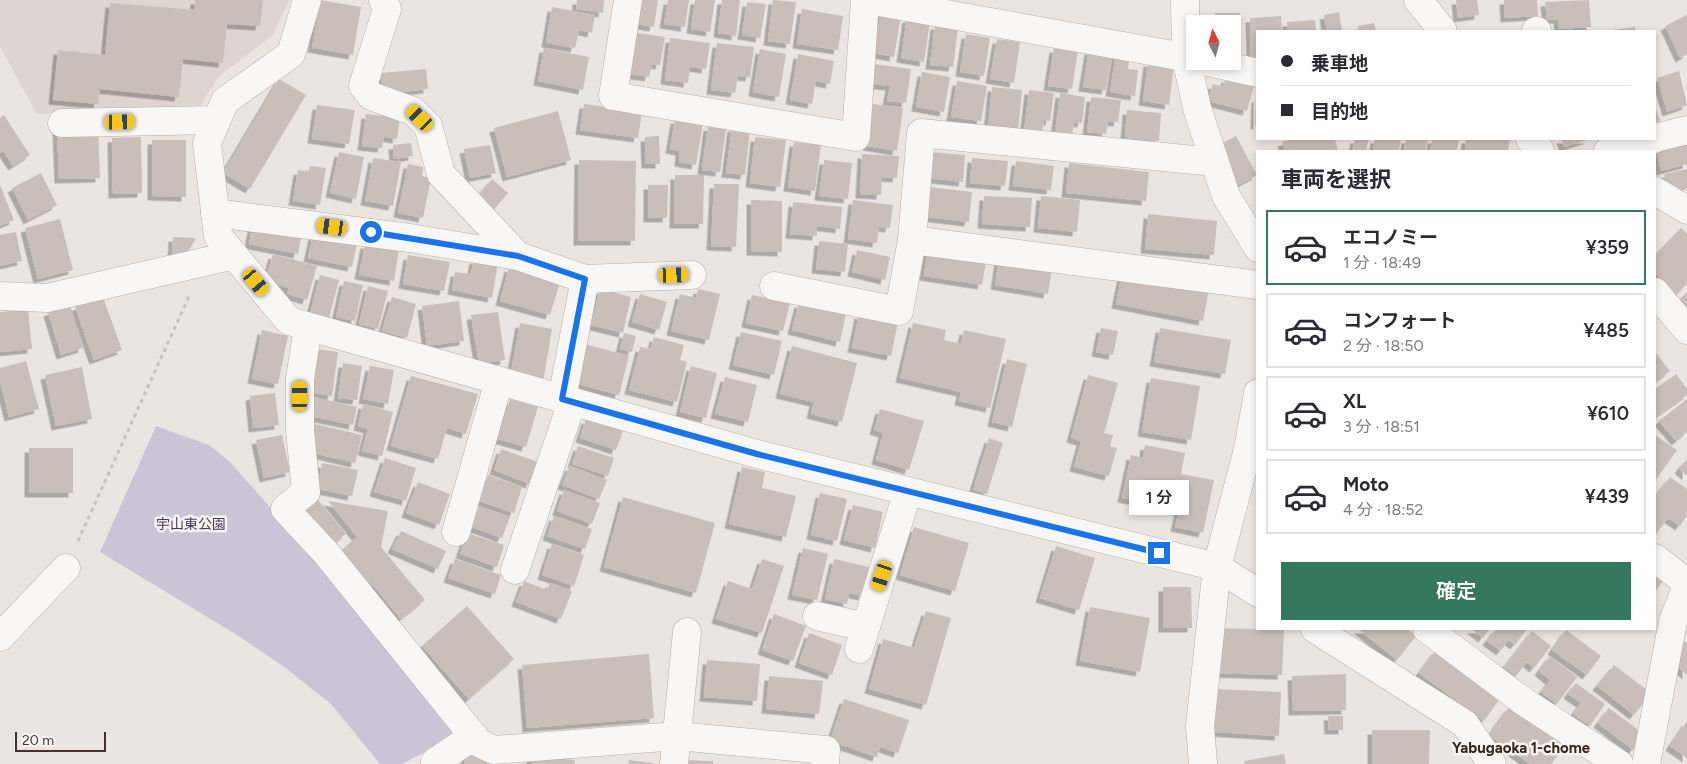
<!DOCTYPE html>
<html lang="ja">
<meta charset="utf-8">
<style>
:root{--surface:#fff;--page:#f7f7f7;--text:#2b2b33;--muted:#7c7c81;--line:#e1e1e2;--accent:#35785f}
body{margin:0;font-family:Figtree,"Noto Sans JP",sans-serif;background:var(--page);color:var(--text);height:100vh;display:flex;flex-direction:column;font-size:19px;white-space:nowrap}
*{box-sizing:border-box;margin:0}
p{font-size:16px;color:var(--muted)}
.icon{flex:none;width:28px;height:28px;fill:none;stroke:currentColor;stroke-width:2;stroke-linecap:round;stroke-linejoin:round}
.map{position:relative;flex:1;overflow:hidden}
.drawer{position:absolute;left:1256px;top:150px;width:400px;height:480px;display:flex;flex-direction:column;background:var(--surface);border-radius:0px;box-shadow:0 2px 8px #0003}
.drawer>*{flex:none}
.banner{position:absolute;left:1256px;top:30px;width:400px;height:110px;border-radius:0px;box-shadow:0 2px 8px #0003;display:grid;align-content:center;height:110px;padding:0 25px;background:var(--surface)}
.needle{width:32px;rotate:354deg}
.controls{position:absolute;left:1186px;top:15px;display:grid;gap:10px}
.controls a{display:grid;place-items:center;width:55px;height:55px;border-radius:0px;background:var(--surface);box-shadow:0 2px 8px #0003;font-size:25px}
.scale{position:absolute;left:15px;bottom:12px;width:91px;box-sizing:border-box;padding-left:5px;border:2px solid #453229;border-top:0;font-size:14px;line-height:18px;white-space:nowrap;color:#453229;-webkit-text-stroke:4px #f8f4f2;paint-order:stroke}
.end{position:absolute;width:22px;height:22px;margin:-11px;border:6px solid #1a73e8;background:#fff;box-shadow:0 0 0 2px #fff}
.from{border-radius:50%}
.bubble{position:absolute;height:35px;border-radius:0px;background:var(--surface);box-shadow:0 2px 8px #0003;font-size:16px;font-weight:600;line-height:35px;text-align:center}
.car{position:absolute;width:15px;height:30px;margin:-15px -8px;border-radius:6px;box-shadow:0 0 4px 1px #0007;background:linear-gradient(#f5c518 24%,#345 0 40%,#f5c518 0 76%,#345 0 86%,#f5c518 0)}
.banner b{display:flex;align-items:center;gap:18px;height:48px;font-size:19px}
.banner b+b{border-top:1px solid var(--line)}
.banner i{width:12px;height:12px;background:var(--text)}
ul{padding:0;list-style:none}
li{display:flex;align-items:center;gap:15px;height:75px;margin:0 10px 8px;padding:0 15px;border:2px solid var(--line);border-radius:0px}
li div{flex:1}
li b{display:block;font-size:19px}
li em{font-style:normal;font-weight:600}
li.current{border-color:var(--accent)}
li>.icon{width:45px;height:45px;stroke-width:1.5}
h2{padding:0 25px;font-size:22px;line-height:60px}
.primary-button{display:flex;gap:10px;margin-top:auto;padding:10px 25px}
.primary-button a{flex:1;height:58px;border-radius:0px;background:var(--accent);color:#fff;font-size:20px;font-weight:600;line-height:58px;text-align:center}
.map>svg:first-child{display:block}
.built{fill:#ded4d0}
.green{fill:#cbc3d6}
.building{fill:#cabeb9;filter:url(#shadow)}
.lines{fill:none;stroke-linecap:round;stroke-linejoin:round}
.minor-casing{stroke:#b6aca7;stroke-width:29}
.path{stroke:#c7c0bc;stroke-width:3;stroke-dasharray:4 4;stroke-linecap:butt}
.minor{stroke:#f9f7f5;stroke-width:28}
.route{stroke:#1a73e8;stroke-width:6}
.labels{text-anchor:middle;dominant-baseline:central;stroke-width:5;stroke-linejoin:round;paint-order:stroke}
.park-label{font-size:14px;fill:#4c3562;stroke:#f8f4f2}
.neighbourhood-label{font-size:15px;font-weight:bold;fill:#36251b;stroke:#f8f4f2}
</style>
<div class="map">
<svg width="1687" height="764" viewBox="0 0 1687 764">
<defs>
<filter id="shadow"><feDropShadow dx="-4.5" dy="4.5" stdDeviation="0" flood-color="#0004"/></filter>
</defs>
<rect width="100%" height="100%" fill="#ebe5e2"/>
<path class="built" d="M0,0H290L272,36L219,76L196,112L37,114L0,47Z"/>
<path class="green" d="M156,426L209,445L229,461L344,590L457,735L402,764H380L331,704L283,666L237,635L100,552Z"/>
<g class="building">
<path d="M195,0H263L260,26L227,24L223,63L183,59L179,97L100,89L98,104L53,100L58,50L105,55L110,3L194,10Z"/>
<path d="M320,0L361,7L353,55L312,48Z"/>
<path d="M577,0H604L603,13L576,9Z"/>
<path d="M634,0H658L654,27L630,23Z"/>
<path d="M668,0H689L685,27L664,24Z"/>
<path d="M695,0H715L710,32L691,29Z"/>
<path d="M722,0H740L736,36L718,33Z"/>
<path d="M773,0L796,2L790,44L768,41Z"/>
<path d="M1456,0H1477L1479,15L1458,18Z"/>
<path d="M1504,0H1537L1538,16L1505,18Z"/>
<path d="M1589,0L1591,27L1559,29L1558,19L1547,20L1545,2Z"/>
<path d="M747,2L766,4L760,38L742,35Z"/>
<path d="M552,7L595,15L592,33L579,30L575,48L546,43Z"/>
<path d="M802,9L843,16L838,50L797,44Z"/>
<path d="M881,12L901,15L894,57L874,53Z"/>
<path d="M1339,12L1342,31H1327L1324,15Z"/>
<path d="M1215,13H1240V52H1232V24H1214Z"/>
<path d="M1687,15V54L1680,58L1665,26Z"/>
<path d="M1281,16L1282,31H1258V57H1251L1250,18Z"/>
<path d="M907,18L930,21L924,62L901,58Z"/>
<path d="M1315,20L1316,31H1288L1287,22Z"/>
<path d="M1374,23L1376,31H1359L1358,26Z"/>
<path d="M935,25L958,28L953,67L930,65Z"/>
<path d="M1635,27L1636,31H1611V30Z"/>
<path d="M631,32L665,37L660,65L652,64L649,77L625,73Z"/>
<path d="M966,34L990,38L984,76L960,72Z"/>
<path d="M670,38L710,43L706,69L690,67L688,83L665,80Z"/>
<path d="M997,39L1020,42L1014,83L990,79Z"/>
<path d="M717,43L754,47L750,77L738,76L735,93L711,90Z"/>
<path d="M544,48L589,57L583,90L538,81Z"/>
<path d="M1054,48L1078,51L1072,89L1048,86Z"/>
<path d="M760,49L786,54L779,97L753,92Z"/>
<path d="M1089,50L1112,53L1106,90L1083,87Z"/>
<path d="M798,54L834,61L830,84L816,81L812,104L790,100Z"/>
<path d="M1116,54L1130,56L1128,69L1138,70L1135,96L1110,92Z"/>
<path d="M1148,62L1174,65L1169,105L1143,101Z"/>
<path d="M874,64L911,69L906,103L887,101L890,86L871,84Z"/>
<path d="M426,69L428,89L383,94L380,73Z"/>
<path d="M1679,71L1687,105L1667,112L1657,78Z"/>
<path d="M922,72L950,77L944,112L916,107Z"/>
<path d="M1226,78L1254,85L1247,111L1208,101L1213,84L1223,87Z"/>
<path d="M279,79L306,95L250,189L223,173Z"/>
<path d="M957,81L987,86L981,121L951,117Z"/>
<path d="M992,87L1022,90L1018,131L988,128Z"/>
<path d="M1029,90L1054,93L1050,121L1044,120L1042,132L1024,131Z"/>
<path d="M1060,93L1085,97L1082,123L1074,122L1072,135L1055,133Z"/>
<path d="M1091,97L1121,100L1118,122L1108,121L1106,134L1087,132Z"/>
<path d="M1256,98H1258V125H1255Z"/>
<path d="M584,104L642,112L638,138L580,130Z"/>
<path d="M873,104L903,108L897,151L867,146Z"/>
<path d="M317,105L355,110L349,144L312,139Z"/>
<path d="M1655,106L1660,121L1655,123Z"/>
<path d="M1127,110L1161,113L1159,141L1125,138Z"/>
<path d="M558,111L571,160L507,177L494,128Z"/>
<path d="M366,114L400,118L397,139L384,137L382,148L362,146Z"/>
<path d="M4,115L30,155L13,166L3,151L0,153V118Z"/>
<path d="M675,119L703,123L696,165L679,162L680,151L670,149Z"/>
<path d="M708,126L726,129L720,172L702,170Z"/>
<path d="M732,127L750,129L745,175L726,173Z"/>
<path d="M98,128L100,178L59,179L57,129Z"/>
<path d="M659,136L660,164H646L645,137Z"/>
<path d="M1236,136L1257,175L1236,186L1215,147Z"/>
<path d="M1687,136V164L1661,171L1655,144Z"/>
<path d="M141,137L142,193L113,194L112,138Z"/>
<path d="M755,137L786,140L780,187L750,183Z"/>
<path d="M1292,139H1335L1338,151H1285L1282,142Z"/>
<path d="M1355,139H1369L1366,151H1352Z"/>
<path d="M1375,139H1401L1399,151L1373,150Z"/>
<path d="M1406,139H1428L1425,151H1404Z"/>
<path d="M1432,139H1459L1457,151H1430Z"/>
<path d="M1466,139H1510L1508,151H1480L1465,149Z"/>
<path d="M1561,139H1590L1564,147Z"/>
<path d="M152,140H186V197L152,196Z"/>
<path d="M794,142L821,145L815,191L788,187Z"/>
<path d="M411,143L413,156L394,159L393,145Z"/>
<path d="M490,145L496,173L470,178L464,149Z"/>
<path d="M339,152L364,157L356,199L330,193Z"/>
<path d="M929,152L965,155L963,182L927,178Z"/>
<path d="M862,154L899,156L897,178L882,177L881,195L860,194Z"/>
<path d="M373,158L401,162L393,206L365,201Z"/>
<path d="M972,158L1008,161L1005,186L970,183Z"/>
<path d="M579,160L636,161L635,241H578Z"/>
<path d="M824,160L852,163L848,199L819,196Z"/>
<path d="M1016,161L1054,166L1051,190L1013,186Z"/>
<path d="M1069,163L1149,172L1146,201L1066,193Z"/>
<path d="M408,164L423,167L422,176L431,178L423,218L398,213Z"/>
<path d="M310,166L326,168L320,205L293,201L298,170L309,172Z"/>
<path d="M1687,169V189L1669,193L1664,174Z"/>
<path d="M41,173L57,205L28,220L12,188Z"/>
<path d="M675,175H704L703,224H674Z"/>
<path d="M492,179L508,193L492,212L476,198Z"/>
<path d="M714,184H739L736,247L711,246Z"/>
<path d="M0,185L14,220L0,226Z"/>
<path d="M648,185H668L667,218H648Z"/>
<path d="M929,187L972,192L969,222L926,217Z"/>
<path d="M984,196L1032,198L1030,227L982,224Z"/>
<path d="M1041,196L1080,200L1077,232L1038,228Z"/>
<path d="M751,200L782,201V252L751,251Z"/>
<path d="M853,200L893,205L890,228L879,227L877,243L848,239Z"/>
<path d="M793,202L842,207L840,229L817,226V236L790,234Z"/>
<path d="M1148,214L1217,221L1214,255L1145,249Z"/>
<path d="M60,219L73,270L38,279L25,228Z"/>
<path d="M253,222L302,232L298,254L249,244Z"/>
<path d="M1681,228L1687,234V284L1677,294L1655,273V255Z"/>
<path d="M16,232L22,261L0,266V235Z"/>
<path d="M313,235L357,244L352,267L308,258Z"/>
<path d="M173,237L196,238L185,258L172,257Z"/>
<path d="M819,241L848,244L845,272L816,269Z"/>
<path d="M365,244L399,249L394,281L359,275Z"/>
<path d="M857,250L890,257L885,280L852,272Z"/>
<path d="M928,251L986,261L982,285L924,276Z"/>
<path d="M273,254L317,266L307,300L287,294L289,288L265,281Z"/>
<path d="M408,255L450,262L444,291L403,284Z"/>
<path d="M474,259L498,263L492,298L452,290L455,272L471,274Z"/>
<path d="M999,259L1052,268L1048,294L995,285Z"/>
<path d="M509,267L560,282L550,315L500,301Z"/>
<path d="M1122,274L1209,290L1203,321L1116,304Z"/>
<path d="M320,275L339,280L329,318L310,314Z"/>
<path d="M344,281L363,285L355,321L336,317Z"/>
<path d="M368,286L388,291L378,329L359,324Z"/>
<path d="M600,289L631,297L623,333L591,325Z"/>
<path d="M698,289L720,294L709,340L671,331L680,294L696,298Z"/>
<path d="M1687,292V312L1677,302Z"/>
<path d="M640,294L667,302L659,330L632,322Z"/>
<path d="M752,295L790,303L783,331L746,323Z"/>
<path d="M103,297L122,350L94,360L75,307Z"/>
<path d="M392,297L416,304L407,338L382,331Z"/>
<path d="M459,301L464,341L427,346L422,306Z"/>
<path d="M799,303L846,314L840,342L792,330Z"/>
<path d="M70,305L83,348L61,355L48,312Z"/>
<path d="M28,309L32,349L0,352V312Z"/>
<path d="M498,312L505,360L479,364L471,315Z"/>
<path d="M859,314L898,322L891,356L852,348Z"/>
<path d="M520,323L552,329L543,382L510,377Z"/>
<path d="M913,323L946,330L944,340L961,344L964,330L1006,339L990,408L959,401L961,392L900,378Z"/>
<path d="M1101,328L1118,331L1113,355L1096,352Z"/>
<path d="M1160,328L1231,340L1225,374L1154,362Z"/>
<path d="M262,330L288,336L278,384L252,379Z"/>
<path d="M741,332L782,341L774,375L733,365Z"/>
<path d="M624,333L636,336L632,352L620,349Z"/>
<path d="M654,337L684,345L680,360L687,362L677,402L629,390L640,347L651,349Z"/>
<path d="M581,343L629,356L619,395L570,382Z"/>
<path d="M792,346L857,363L842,422L811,414L814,402L780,394Z"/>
<path d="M316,349L338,352L332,396L309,392Z"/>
<path d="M1657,354L1670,371L1655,382V355Z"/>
<path d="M1007,359L1027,364L1012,427L992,422Z"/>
<path d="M26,361L39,409L9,417L0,381V368Z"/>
<path d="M343,363L362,366L357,400L338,398Z"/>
<path d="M370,366L394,370L388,404L363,399Z"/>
<path d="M691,366L717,373L706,418L680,412Z"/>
<path d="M82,367L92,419L56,426L45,375Z"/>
<path d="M1676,374L1687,389V395L1655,417V389Z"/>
<path d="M1088,375L1118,383L1104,433L1113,435L1110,446L1117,448L1109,476L1074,467L1081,441L1071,438Z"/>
<path d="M411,376L478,394L466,434L447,428L438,459L391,446Z"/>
<path d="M725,377L757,385L748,422L715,414Z"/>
<path d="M1151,378L1200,386L1191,440L1142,432Z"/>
<path d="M275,393L279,425L253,428L250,396Z"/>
<path d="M314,397L357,407L353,425L310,416Z"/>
<path d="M510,399L538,407L526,447L498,439Z"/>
<path d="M1687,399V432L1676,441L1659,421Z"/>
<path d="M363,404L393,412L382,456L362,451L368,429L358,426Z"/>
<path d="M880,409L924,421L909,470L876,460L883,433L874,430Z"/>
<path d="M586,419L623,431L616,450L580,438Z"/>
<path d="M315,424L362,435L355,463L309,452Z"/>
<path d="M282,435L290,472L264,478L256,440Z"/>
<path d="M1655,435L1677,450L1655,481Z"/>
<path d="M989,438L1003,443L987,494L973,490Z"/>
<path d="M1145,445L1185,453L1181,474L1214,480L1203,533L1175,527L1179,509L1122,498L1131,455L1143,458Z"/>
<path d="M578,446L614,458L608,476L572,464Z"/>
<rect x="29" y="448" width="44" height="45"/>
<path d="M501,449L538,462L530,484L494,470Z"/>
<path d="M385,458L416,468L406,501L374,492Z"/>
<path d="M1687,459V476L1679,469Z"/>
<path d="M322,463L358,470L352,496L317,489Z"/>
<path d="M570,466L607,480L599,499L562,485Z"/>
<path d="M742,467L765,472L762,488L796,496L786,537L729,524Z"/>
<path d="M488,475L522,487L514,513L479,501Z"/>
<path d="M1670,477L1687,489V515L1680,526L1668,518L1656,534L1655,497Z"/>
<path d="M418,482L450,494L439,525L406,513Z"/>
<path d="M564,490L600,503L592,524L557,511Z"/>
<path d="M820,493L847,499L837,541L811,535Z"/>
<path d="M315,496L346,534L329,547L299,510Z"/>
<path d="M623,497L715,523L696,593L604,567Z"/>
<path d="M328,501L388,511L381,547L425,600L401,619L373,585L368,589L338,553L357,537Z"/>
<path d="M853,505L883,512L875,548L844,540Z"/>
<path d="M479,506L510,517L502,538L472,527Z"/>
<path d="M554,516L592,529L585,549L547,536Z"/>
<path d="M914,527L969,543L955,591L900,575Z"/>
<path d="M401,531L446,551L438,569L392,549Z"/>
<path d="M467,533L504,545L497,567L460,554Z"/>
<path d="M552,544L584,555L574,586L542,575Z"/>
<path d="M1056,546L1095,558L1079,610L1040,598Z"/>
<path d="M803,548L828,554L817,600L792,595Z"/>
<path d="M455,559L501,575L495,594L448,578Z"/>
<path d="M762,559L784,566L762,633L716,619L728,581L752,589Z"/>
<path d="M834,559L869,567L863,596L849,593L847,604L825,599Z"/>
<path d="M1655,567L1667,575L1655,592Z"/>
<path d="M524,581L547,590L550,583L572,591L561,619L516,602Z"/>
<path d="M1163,587H1191L1192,628H1163Z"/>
<path d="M467,606L514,659L469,699L422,646Z"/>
<path d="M1090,607L1150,618L1140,672L1080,661Z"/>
<path d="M926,611L951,618L926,705L869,689L883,639L914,648Z"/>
<path d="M774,614L806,626L793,661L762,650Z"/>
<path d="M1216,628L1284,630L1282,675L1215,673Z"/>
<path d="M1358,629H1407L1416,636L1397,660Z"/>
<path d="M1471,629H1489L1483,638Z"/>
<path d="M1496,629H1527L1515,645L1508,640L1501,651L1487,641Z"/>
<path d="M1566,630L1601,656L1587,675L1552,650Z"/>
<path d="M1532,631L1551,646L1534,668L1527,662L1516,676L1504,667Z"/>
<path d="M809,633L842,645L832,675L799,663Z"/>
<path d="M1685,641L1687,643V675L1669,660Z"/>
<path d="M1436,650L1501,697L1484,721L1419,673Z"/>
<path d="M649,654L654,718L527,728L522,665Z"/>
<path d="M1550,656L1577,677L1557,704L1541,692L1550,680L1539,671Z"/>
<path d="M707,660L760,664L757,701L704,697Z"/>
<path d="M1614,665L1651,693L1634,715L1597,686Z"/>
<path d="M1346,674V710L1293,711L1292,676Z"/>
<path d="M769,676L823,681L819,714L766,709Z"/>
<path d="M1576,683L1605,704L1590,726L1573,714L1581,703L1568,694Z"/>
<path d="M1216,689L1281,692L1279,736L1214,732Z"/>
<path d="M844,699L909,720L898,753L880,747L877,757L830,741Z"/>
<path d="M1509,707L1565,746L1551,764H1530L1489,735Z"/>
<path d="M1609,708L1644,734L1633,750L1598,723Z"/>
<path d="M1328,716H1343V730H1329Z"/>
<path d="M1687,721V758L1670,746Z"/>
<path d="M1372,730H1430L1429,764H1372Z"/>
<path d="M467,753L504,763V764H464Z"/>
<path d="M1284,754L1286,764H1245L1244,761Z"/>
<path d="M531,756L575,760L574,764H531Z"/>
<path d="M629,760L653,763L652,764H628Z"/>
<path d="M685,760L713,761V764H685Z"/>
</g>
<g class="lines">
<g class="minor-casing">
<g id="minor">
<path d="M307,0L291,54L225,101L207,143L218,236L289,321L757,454L1217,567L1200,726L1203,764"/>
<path d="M383,0L387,9L363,86L371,96L413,111L428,126L441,174L518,256"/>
<path d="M628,0L613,96L856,137L865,0"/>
<path d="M868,0L1195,59"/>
<path d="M1185,0L1186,57L1197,108L1226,196L1258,248"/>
<path d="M1418,0L1443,31"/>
<path d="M1536,31H1537"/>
<path d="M1204,61L1258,73"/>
<path d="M62,123L216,120"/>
<path d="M1655,138L1687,130"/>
<path d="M1530,139L1540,151"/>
<path d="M1608,151L1654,139"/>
<path d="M1214,162L921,133L912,240L1258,285"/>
<path d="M1655,191L1687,210"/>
<path d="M215,213L410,238L518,256L585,279L562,399"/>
<path d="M585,279L692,275"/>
<path d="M774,286L899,311L912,240"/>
<path d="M1655,292L1687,330"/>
<path d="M0,296L47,298L234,255"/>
<path d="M308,327L300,379V430L306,492L285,509L326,553L479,743L494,750L677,736L826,750L825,764"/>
<path d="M1258,393L1248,449L1217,567L1258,593"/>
<path d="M456,532L499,381"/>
<path d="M1655,558L1687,583"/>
<path d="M515,570L572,402"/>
<path d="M817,616L866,627"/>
<path d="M1315,629L1465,724L1492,764"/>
<path d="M1427,629L1523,701L1619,764"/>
<path d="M0,637L66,568"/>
<path d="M859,649L908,491"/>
<path d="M437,764L435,762L474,736"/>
<path d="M674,764L687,632"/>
<path d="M1646,764L1673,621L1687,586"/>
</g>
</g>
<path class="path" d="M78,541L190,294"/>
<use href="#minor" class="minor"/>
</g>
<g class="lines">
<path class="route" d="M371,232L518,256L585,279L562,399L757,454L1159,553"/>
</g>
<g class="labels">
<g class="park-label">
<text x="191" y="524">宇山東公園</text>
</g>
<g class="neighbourhood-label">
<text x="1521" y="748">Yabugaoka 1-chome</text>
</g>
</g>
</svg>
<div class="controls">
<a><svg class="needle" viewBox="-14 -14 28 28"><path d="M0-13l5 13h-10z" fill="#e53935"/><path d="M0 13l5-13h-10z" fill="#7c7c81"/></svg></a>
</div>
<div class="scale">20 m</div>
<i class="end from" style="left:371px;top:232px"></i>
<i class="end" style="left:1159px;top:553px"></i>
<div class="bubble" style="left:1129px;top:480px;width:60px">1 分</div>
<i class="car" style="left:420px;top:118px;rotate:314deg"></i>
<i class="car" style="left:120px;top:122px;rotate:89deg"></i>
<i class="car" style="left:332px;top:227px;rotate:278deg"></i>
<i class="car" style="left:674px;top:275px;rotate:88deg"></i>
<i class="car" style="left:256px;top:282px;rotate:140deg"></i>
<i class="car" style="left:300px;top:396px;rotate:0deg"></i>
<i class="car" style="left:882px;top:576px;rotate:198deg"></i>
<div class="banner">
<b><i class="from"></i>乗車地</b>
<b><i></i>目的地</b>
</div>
<section class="drawer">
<h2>車両を選択</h2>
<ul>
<li class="current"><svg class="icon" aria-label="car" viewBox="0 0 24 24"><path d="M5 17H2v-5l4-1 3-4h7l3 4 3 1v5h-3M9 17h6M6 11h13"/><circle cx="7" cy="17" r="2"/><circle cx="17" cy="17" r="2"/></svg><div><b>エコノミー</b><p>1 分 · 18:49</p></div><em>¥359</em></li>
<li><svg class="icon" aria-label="car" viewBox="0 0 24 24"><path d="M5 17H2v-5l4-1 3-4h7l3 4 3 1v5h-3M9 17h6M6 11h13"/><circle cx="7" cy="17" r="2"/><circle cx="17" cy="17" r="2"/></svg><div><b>コンフォート</b><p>2 分 · 18:50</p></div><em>¥485</em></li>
<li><svg class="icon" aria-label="car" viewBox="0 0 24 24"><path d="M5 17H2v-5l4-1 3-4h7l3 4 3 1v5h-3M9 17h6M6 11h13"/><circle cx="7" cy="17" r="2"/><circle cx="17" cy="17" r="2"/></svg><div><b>XL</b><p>3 分 · 18:51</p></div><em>¥610</em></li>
<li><svg class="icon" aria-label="car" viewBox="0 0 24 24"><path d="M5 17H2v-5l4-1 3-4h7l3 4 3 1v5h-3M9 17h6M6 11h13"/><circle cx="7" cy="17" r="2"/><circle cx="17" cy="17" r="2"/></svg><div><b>Moto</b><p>4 分 · 18:52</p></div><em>¥439</em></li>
</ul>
<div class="primary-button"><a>確定</a></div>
</section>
</div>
